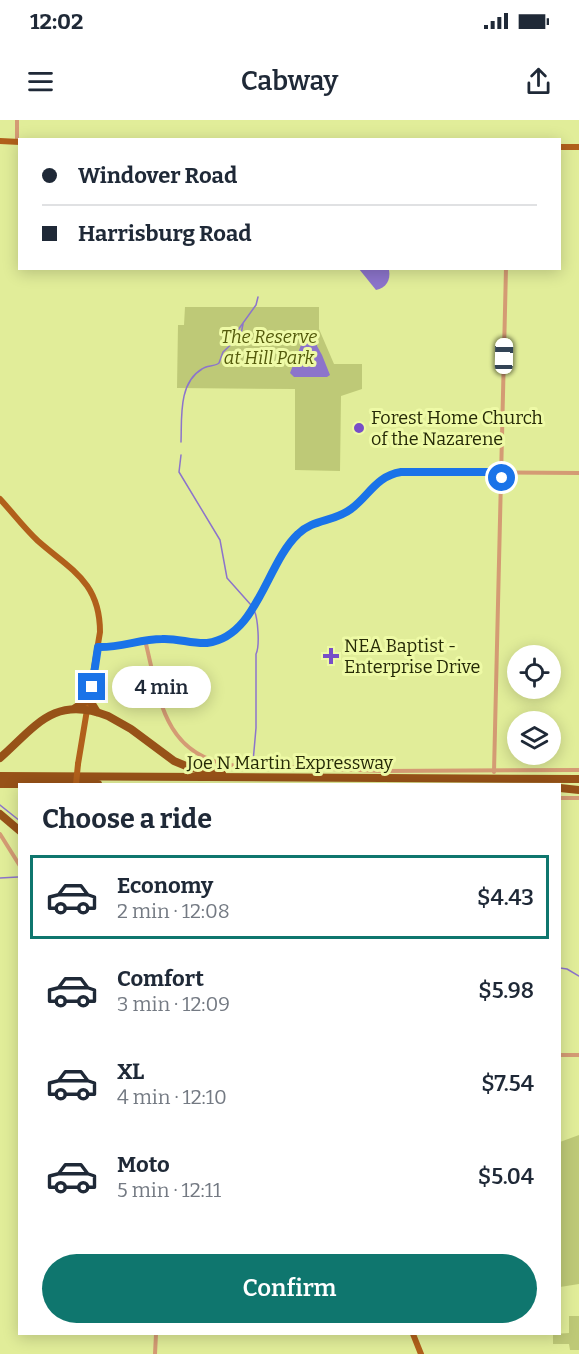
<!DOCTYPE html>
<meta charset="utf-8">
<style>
:root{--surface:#fff;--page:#f2f2f3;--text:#1f2937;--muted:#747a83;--line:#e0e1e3;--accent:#0f766e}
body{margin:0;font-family:Bitter,serif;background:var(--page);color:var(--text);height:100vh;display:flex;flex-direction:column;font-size:22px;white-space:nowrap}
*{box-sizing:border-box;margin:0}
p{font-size:20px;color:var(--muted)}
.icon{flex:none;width:33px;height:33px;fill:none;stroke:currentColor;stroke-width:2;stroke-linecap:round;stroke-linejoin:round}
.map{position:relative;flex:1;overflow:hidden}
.panel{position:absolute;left:18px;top:663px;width:543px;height:552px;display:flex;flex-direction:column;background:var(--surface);border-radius:0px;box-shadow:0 3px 15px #0003}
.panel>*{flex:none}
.hud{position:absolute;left:18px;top:18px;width:543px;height:132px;border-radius:0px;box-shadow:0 3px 15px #0003;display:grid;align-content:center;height:132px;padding:0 24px;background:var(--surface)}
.controls{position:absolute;left:507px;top:525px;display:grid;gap:12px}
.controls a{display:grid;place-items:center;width:54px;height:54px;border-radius:50%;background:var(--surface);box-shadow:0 3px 15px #0003;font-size:30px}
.end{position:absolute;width:27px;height:27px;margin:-14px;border:8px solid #1a73e8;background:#fff;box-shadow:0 0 0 3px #fff}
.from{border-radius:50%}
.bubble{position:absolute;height:42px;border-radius:21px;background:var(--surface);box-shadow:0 3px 15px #0003;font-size:20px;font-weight:600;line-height:42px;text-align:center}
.car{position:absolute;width:18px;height:36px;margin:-18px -9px;border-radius:8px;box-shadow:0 0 4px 2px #0007;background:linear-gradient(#fff 24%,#345 0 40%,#fff 0 76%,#345 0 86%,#fff 0)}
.hud b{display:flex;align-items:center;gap:21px;height:57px;font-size:22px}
.hud b+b{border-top:2px solid var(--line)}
.hud i{width:15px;height:15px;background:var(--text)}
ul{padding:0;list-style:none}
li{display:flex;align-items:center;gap:18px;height:84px;margin:0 12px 9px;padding:0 12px;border:3px solid transparent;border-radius:0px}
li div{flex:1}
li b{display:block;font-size:22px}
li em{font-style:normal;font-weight:600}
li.on{border-color:var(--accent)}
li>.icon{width:54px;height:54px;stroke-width:1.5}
h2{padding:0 24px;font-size:27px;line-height:72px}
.primary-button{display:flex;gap:12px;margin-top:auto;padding:12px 24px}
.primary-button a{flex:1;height:69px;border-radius:36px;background:var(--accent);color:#fff;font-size:24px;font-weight:600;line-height:69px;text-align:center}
.status{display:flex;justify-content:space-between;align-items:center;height:42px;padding:0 30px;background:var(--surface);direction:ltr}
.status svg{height:16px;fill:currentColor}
header{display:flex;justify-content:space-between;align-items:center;height:78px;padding:0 24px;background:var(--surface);font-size:27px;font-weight:600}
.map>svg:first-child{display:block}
.green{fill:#bec977}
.water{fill:#8c74cb}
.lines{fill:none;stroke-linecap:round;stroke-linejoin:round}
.stream{stroke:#8c74cb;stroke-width:1.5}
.minor{stroke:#d49b74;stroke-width:4}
.major{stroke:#b1601b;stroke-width:6}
.highway{stroke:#975218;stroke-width:8}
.major-bridge{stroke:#b1601b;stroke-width:6}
.route{stroke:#1a73e8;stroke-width:8}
.poi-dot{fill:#774ec7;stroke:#eefaa6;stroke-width:2}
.labels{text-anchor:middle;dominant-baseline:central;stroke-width:6;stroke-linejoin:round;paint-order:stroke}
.park-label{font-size:18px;font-style:italic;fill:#535a0b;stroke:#eefaa6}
.poi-label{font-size:18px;fill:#252906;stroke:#eefaa6;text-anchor:start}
.street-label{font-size:18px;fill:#252906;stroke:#eefaa6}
</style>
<div class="status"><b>12:02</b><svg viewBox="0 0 49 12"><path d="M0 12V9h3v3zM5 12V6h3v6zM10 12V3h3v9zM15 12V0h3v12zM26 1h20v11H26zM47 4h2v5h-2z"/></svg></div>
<header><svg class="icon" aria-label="menu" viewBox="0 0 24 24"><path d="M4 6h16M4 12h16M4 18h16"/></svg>Cabway<svg class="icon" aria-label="share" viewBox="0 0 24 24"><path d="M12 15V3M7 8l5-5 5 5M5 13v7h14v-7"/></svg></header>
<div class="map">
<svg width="579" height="1234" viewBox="0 0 579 1234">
<rect width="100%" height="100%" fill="#e1ed99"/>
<g class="green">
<path d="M185,187H319V209L334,244H362V269L341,276L340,351L295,350V269L177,268L178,205H184Z"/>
<path d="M579,1015V1164L560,1167V1022Z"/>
<path d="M569,1196H579V1230H570L569,1224H553V1214L569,1213Z"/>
</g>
<g class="water">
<path d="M359,149H387L389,150C391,160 386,168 376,170Z"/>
<path d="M314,213L318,216L317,226L322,235L330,255L327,257H294L290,253L301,225Z"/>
</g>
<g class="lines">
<g class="stream">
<path d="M238,219L241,214L243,204"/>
<path d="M181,322C182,299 178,263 202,249C207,245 214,247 219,243L223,232L237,219L238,210L256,185L258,177"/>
<path d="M181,335L179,352L220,420L227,458L251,485"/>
<path d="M253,642L256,608V534C260,526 258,498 254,490"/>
<path d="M0,685L20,701"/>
<path d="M0,758L18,757"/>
<path d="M560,848L567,849L579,856"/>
</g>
<g class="minor">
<path d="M17,22V0"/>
<path d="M145,520C159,576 163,635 231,645L383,651L579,650"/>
<path d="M98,527C118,528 134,521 152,519C178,516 204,530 229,515C258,498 272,443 295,417C311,400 333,403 351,389C359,384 363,376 369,369C383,354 400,352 419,352L579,353"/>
<path d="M494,652L506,148"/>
<path d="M560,678H579"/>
<path d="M0,714L20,746"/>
<path d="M560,935H579"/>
<path d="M155,1234L156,1214"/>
</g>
<g class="major">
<path d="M0,21L20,22"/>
<path d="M560,27H579"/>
<path d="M0,379C13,393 24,408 38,421C71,450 100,462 100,512L78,644"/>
<path d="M413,1214L421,1234"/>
</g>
<g class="highway">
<path d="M75,588L89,579L97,592"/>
<path d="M0,638C36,606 54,575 108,596L131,609L174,641L191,648L222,654"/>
<path d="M0,656L579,659"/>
<path d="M0,664H98"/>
<path d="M560,668L579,670"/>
<path d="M0,694L20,711"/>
</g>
<path class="major-bridge" d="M76,664L78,644"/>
</g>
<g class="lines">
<path class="route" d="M92,567L98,527C120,528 140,519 162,519C177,518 192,524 207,523C257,517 266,444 298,414C313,399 334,402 351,389C369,376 376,356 401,352H502V358"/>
</g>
<g class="poi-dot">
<circle cx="359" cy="308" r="6"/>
<path d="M328 527h6v6h6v6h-6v6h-6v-6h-6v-6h6z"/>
</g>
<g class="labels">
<g class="park-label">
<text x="269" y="217">The Reserve<tspan x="269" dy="21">at Hill Park</tspan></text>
</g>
<g class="poi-label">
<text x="371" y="298">Forest Home Church<tspan x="371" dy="21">of the Nazarene</tspan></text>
<text x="344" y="526">NEA Baptist -<tspan x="344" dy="21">Enterprise Drive</tspan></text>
</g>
<g class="street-label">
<text x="290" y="643">Joe N Martin Expressway</text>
</g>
</g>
</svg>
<div class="controls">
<a><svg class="icon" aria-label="locate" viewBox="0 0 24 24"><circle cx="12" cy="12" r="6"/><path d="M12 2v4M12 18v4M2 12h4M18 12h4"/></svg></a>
<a><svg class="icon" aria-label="layers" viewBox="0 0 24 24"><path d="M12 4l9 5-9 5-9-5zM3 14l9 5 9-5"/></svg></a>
</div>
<i class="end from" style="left:502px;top:358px"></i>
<i class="end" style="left:92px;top:567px"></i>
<div class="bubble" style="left:112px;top:546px;width:99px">4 min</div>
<i class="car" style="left:504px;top:236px;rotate:1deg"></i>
<div class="hud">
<b><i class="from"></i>Windover Road</b>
<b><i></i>Harrisburg Road</b>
</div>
<section class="panel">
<h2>Choose a ride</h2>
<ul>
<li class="on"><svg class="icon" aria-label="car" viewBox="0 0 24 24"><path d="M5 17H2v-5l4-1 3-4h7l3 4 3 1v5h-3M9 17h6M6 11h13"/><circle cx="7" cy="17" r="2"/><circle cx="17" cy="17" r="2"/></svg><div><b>Economy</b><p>2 min · 12:08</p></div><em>$4.43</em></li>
<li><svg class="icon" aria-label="car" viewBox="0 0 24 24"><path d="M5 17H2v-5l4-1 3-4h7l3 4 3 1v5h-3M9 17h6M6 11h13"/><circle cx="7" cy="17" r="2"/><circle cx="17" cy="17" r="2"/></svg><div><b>Comfort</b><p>3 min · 12:09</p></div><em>$5.98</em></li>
<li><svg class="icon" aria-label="car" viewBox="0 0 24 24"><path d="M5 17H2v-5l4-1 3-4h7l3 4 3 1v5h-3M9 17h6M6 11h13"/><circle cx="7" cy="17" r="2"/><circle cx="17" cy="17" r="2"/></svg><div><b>XL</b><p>4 min · 12:10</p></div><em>$7.54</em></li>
<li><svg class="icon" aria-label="car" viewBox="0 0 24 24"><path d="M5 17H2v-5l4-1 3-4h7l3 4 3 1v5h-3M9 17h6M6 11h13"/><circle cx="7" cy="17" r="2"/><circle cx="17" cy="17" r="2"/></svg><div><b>Moto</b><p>5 min · 12:11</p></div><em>$5.04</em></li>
</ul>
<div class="primary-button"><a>Confirm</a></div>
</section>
</div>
